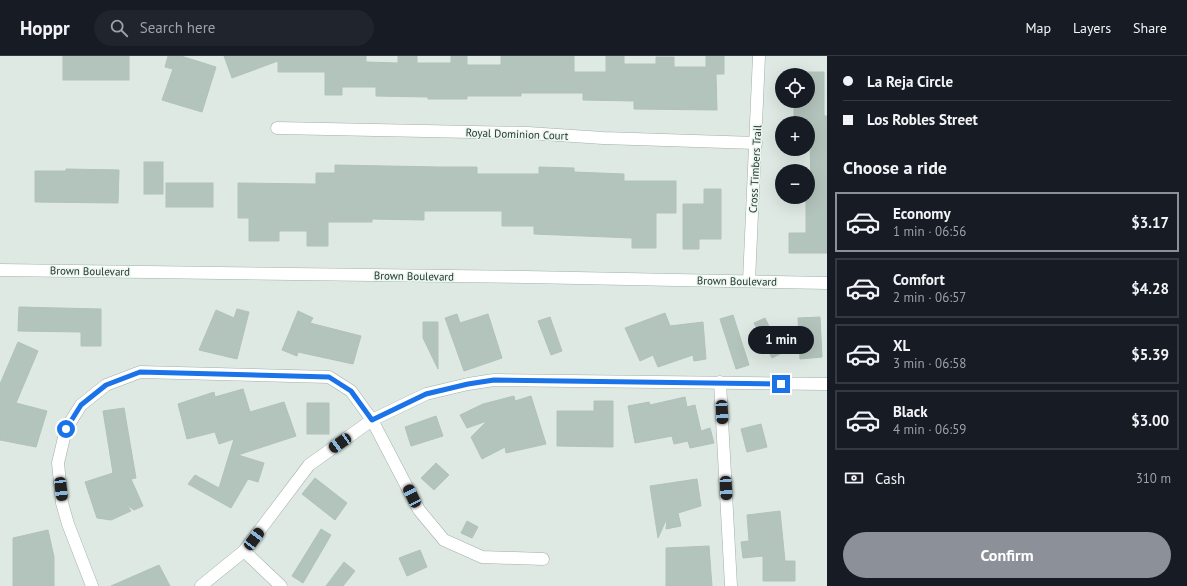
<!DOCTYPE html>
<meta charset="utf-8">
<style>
:root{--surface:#171b24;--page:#20242c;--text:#f1f3f6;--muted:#9ea1a6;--line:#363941;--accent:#8c9099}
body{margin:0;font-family:"PT Sans",sans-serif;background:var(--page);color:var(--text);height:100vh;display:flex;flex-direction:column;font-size:15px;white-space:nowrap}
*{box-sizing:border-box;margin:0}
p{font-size:13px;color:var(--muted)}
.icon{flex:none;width:22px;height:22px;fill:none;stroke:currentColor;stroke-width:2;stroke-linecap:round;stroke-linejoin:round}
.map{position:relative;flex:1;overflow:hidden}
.sheet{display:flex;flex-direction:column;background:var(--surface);width:360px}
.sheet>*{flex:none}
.top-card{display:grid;align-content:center;height:88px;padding:0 16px;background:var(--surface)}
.controls{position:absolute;left:775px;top:12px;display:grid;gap:8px}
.controls a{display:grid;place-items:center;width:40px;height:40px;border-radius:50%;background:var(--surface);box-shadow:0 4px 16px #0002;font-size:20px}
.end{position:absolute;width:18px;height:18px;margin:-9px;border:5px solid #1a73e8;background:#fff;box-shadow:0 0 0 2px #fff}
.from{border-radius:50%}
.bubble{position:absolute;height:28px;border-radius:14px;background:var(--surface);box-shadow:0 4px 16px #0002;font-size:13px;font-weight:700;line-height:28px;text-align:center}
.car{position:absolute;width:12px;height:24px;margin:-12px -6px;border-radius:5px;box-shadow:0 0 3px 1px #0007;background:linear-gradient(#222 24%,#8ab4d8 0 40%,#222 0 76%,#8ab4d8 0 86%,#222 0)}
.top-card b{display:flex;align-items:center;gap:14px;height:38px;font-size:15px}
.top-card b+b{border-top:1px solid var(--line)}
.top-card i{width:10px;height:10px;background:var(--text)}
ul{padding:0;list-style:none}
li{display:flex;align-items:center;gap:12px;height:60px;margin:0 8px 6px;padding:0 8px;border:2px solid var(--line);border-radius:0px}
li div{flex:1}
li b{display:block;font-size:15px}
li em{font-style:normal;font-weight:700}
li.current{border-color:var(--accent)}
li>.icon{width:36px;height:36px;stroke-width:1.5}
h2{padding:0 16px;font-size:18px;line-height:48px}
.pay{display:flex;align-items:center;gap:10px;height:44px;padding:0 16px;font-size:15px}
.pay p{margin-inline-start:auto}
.button{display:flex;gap:8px;margin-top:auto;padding:8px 16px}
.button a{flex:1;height:46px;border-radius:24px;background:var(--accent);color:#fff;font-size:16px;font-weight:700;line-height:46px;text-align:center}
header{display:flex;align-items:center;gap:24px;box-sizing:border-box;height:56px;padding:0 20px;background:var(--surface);border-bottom:1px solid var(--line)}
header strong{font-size:19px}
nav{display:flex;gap:22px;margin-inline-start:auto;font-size:14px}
.search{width:280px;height:36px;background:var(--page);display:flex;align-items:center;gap:10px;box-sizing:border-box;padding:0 14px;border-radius:22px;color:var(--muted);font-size:15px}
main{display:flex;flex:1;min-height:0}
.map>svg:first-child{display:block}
.building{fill:#b3c4bc;stroke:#b1c2ba}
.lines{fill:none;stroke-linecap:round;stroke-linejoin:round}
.street-casing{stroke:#a1b0aa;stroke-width:13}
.secondary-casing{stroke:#9db4ab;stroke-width:13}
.street{stroke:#fff;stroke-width:12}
.secondary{stroke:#fff;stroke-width:12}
.route{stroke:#1a73e8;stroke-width:5}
.labels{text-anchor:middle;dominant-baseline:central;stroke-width:3;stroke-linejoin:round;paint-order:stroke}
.street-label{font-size:11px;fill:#203830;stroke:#eef6f1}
</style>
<header>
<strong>Hoppr</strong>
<div class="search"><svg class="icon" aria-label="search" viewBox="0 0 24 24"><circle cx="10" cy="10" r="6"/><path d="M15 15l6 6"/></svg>Search here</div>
<nav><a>Map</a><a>Layers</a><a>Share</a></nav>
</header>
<main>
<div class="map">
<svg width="827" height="530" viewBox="0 0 827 530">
<rect width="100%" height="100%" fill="#dee9e3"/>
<g class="building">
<rect x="63" y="0" width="66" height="24"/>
<path d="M168,0H181L216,11L202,56L162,44L173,13L165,11Z"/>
<path d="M224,0H366V6L398,7V0H417V7H451V0H467V9H501V0H574V16H606V0H624V8H656V1H674V11H706V0H724V18H716L717,54L634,53V45L583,44V37H521V40H467V43H428V41L376,40V31H342V39H325V16H278V5L232,22Z"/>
<path d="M808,16H824V60H827V197H789V177H806V141H808V128H811L810,81H808V67H794V45H808Z"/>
<rect x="144" y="106" width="19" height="32"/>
<path d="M335,109L440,111H477V118H539V111L574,112V116L624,118V125H676V157H656V192H632V182L534,178V170H502V155H424V164L372,163V166H328V190H307V175H279V185H249V162H238V127L316,128V117H335Z"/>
<path d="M66,113L119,114L118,147L35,146V115H66Z"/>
<rect x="166" y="127" width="47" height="24"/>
<path d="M704,133H721V183H699V193H683V148H704Z"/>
<path d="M19,251L101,253V290H81V276L18,275Z"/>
<path d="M237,253L249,256L237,303L199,294L216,254L234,262Z"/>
<path d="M298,255L313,262L310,267L361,280L353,308L298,296L297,300L282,294Z"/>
<path d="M665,257L670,270L703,266L706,303L694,305L693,299L658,311L653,299L640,305L625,272Z"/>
<path d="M457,258L460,267L488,258L502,302L464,315L445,262Z"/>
<path d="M733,259L749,309L736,313L720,263Z"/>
<path d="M550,261L562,295L551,299L538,265Z"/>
<path d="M820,261L822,301L800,303L798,262Z"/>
<path d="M765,262L782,297L772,302L754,267Z"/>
<path d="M423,266H438V313L423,282Z"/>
<path d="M18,286L38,295L16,347L47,355L36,391L0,384V328Z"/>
<path d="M243,333L250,356L284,346L296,380L238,399L264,407L258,426L248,423L231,452L188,428L195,419L219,432L234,383L219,388L215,376L187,383L178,348L214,336L215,341Z"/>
<path d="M514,340L515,345L531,340L546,388L506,397L505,391L482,403L471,381L487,365L467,372L460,359L483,348Z"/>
<path d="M685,341L687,351L695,349L701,375L710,372L714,387L690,392L688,385L674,388L672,380L635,387L628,350L649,346L650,349Z"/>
<path d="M594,345H613V391L557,390V355H594Z"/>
<rect x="307" y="347" width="22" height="31"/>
<path d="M124,352L136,422L131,423L143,450L134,454L127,449L131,455L111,464L97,462L85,426L113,417L103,355Z"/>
<path d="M436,360L443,380L411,390L405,371Z"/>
<path d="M761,368L767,391L747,396L741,373Z"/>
<path d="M436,407L449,419L434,434L421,422Z"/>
<path d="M315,422L347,447L335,464L302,438Z"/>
<path d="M697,423L701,450L678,457L681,470L666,473L667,462L658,482L650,430Z"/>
<path d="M780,455L785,505H795V525H763V500L743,502L741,486L749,485L747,459Z"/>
<path d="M467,465L478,471L472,482L461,477Z"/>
<path d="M321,473L331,479L303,527L292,520Z"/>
<path d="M48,474L54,501V530H13V482Z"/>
<path d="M709,490L712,530H666V492Z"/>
<path d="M420,494L427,511L407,520L399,502Z"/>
<path d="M344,506L355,515L343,530H326Z"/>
<path d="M159,509L170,530H111Z"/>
</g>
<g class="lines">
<g class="street-casing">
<g id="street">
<path d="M277,72L528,77L603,82L756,87"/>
<path d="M749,225L759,0"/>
<path d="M720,326L731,530"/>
<path d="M244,495L281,530"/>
<path d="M92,530L68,468L62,447L58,407L66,373L81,349L106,329L140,316L329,321L351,335L372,364L419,454L444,484L482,501L543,503"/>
<path d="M201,530L244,495L309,409L372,364L426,338L468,328L494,324L827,328"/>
</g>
</g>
<g class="secondary-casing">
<path id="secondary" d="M0,214L526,221L827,227"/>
</g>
<use href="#street" class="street"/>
<use href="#secondary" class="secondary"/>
</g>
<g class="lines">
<path class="route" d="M66,373L81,349L106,329L140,316L329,321L351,335L372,364L426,338L468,328L494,324L781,328"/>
</g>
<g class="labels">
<g class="street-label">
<text transform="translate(517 78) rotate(2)">Royal Dominion Court</text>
<text transform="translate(755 113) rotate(-87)">Cross Timbers Trail</text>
<text transform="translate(90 215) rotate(1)">Brown Boulevard</text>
<text transform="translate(414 220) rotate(1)">Brown Boulevard</text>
<text transform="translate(737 225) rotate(1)">Brown Boulevard</text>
</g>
</g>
</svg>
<div class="controls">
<a><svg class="icon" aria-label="locate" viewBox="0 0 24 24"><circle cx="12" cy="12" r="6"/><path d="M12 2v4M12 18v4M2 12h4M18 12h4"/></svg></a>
<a>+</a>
<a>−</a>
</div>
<i class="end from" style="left:66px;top:373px"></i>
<i class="end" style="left:781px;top:328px"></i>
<div class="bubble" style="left:748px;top:270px;width:66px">1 min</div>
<i class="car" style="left:722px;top:356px;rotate:177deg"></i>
<i class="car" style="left:340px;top:387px;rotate:235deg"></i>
<i class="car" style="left:726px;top:432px;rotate:177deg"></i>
<i class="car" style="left:61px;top:433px;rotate:173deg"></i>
<i class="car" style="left:412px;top:440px;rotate:334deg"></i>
<i class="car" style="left:254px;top:483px;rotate:37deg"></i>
</div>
<section class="sheet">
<div class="top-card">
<b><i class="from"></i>La Reja Circle</b>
<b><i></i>Los Robles Street</b>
</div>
<h2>Choose a ride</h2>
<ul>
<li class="current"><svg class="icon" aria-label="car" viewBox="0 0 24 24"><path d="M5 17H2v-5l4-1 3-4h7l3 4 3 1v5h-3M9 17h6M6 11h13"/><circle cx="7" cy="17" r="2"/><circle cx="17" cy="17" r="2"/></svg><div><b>Economy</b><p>1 min · 06:56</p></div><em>$3.17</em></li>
<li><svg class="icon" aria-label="car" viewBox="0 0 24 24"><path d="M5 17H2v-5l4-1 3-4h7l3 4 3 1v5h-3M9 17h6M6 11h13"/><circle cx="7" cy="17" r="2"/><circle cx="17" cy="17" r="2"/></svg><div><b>Comfort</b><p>2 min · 06:57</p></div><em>$4.28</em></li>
<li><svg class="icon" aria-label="car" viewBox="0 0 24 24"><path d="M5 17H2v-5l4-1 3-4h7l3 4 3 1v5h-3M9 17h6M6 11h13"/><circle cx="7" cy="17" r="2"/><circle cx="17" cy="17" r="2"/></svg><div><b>XL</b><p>3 min · 06:58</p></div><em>$5.39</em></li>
<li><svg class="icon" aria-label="car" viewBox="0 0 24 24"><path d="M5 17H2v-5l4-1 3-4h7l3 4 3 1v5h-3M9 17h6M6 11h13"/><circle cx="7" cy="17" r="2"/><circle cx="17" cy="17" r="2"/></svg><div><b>Black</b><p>4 min · 06:59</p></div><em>$3.00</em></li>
</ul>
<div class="pay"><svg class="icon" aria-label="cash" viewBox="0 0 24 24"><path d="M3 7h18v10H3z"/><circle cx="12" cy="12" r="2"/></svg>Cash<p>310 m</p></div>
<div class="button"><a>Confirm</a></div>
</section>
</main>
